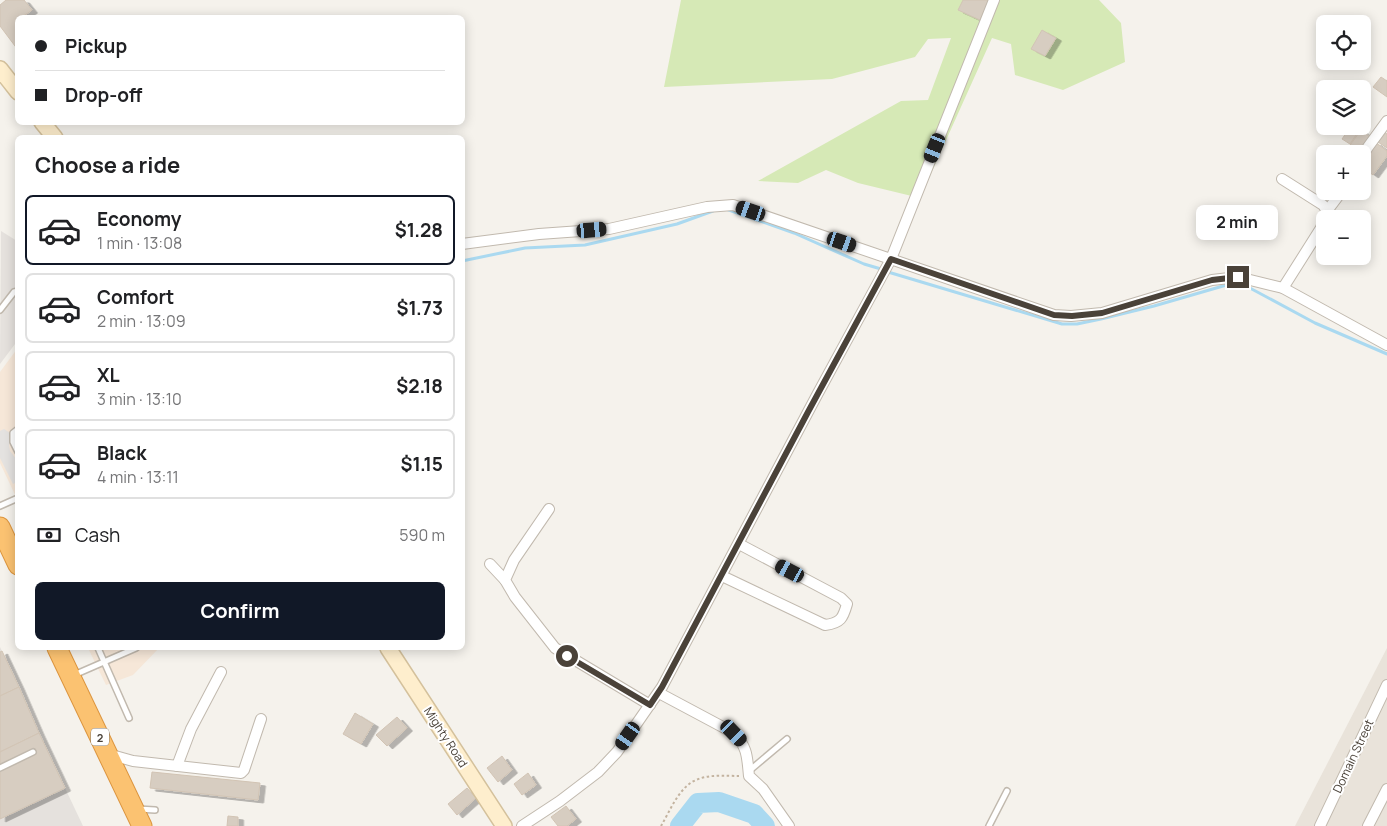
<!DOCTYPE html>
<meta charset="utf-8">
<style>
:root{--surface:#fff;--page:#f2f2f2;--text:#202124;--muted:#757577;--line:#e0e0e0;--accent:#111827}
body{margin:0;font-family:Manrope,sans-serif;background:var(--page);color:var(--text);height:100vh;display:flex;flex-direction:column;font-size:19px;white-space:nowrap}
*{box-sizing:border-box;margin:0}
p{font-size:16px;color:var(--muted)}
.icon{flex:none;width:28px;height:28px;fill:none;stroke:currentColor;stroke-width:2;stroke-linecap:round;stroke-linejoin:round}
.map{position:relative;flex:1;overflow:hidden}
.drawer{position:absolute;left:15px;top:135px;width:450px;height:515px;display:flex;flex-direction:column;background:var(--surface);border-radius:8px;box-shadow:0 2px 12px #0003}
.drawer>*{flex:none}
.hud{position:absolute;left:15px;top:15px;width:450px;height:110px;border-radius:8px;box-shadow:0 2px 12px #0003;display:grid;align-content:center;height:110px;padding:0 20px;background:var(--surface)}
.tools{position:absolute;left:1316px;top:15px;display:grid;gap:10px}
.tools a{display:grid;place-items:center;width:55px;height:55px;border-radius:8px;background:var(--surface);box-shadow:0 2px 12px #0003;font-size:25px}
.end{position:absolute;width:22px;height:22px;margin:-11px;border:6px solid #4a4239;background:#fff;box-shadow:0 0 0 2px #fff}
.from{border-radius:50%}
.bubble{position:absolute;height:35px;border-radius:8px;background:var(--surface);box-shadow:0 2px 12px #0003;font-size:16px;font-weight:700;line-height:35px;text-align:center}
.car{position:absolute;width:15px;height:30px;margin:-15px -8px;border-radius:6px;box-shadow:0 0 4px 1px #0007;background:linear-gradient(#222 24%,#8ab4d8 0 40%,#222 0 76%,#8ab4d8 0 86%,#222 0)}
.hud b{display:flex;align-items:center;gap:18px;height:48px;font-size:19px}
.hud b+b{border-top:1px solid var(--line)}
.hud i{width:12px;height:12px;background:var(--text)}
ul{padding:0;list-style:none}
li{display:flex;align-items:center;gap:15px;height:70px;margin:0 10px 8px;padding:0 10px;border:2px solid var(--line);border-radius:8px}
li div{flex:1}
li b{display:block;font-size:19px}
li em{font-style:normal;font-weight:700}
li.current{border-color:var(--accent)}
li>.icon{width:45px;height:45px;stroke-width:1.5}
h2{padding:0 20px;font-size:22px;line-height:60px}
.pay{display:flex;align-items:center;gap:12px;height:55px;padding:0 20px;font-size:19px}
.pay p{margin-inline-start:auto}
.cta{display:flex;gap:10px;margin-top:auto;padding:10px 20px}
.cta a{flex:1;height:58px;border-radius:8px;background:var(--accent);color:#fff;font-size:20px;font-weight:700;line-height:58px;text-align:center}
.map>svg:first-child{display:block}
.residential{fill:#e9e3da}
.commercial{fill:#f6e7d8}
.industrial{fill:#e5e1dd}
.green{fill:#d6e9b6}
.parking{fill:#e4e2e0}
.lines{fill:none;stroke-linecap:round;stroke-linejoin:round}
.stream{stroke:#aad9f0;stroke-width:3}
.river{stroke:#aad9f0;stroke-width:20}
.building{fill:#d7cdc1;stroke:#d2c4b4;filter:url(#shadow)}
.lane-casing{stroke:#c1b9ae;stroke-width:8}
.street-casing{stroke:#c1b9ae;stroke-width:12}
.secondary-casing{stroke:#d4c19c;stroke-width:18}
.highway-casing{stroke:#dc953f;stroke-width:21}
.path{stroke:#c3b39f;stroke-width:2;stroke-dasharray:2.5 2.5;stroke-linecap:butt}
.lane{stroke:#fff;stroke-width:5}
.street{stroke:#fff;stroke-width:10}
.secondary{stroke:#feeecd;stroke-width:15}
.highway{stroke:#fbc271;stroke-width:19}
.route{stroke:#4a4239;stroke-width:6}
.labels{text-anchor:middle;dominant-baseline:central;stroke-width:4;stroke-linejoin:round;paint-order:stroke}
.shield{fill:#fff;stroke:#807b74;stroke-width:1}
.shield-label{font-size:11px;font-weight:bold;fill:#4a4239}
.street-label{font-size:12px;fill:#4a4239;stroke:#fff}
</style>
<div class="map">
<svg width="1387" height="826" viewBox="0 0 1387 826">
<defs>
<filter id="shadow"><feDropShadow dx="5.5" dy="3" stdDeviation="0" flood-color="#0004"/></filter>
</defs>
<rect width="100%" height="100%" fill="#f5f2ec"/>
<path class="residential" d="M1387,648V826H1295Z"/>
<g class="commercial">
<path d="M17,349V499L0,463V372Z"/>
<path d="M88,648H159L133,675L106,685Z"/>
</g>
<g class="industrial">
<path d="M1,231L17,241L18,340L0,364Z"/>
<path d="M0,647L65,788L83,826H0Z"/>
</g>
<path class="green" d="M681,0H1099L1121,23L1125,62L1063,90L1015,75L1011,44L992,38L920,198L858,183L826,170L798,183L758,181L901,101L928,100L951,38L928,39L915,57L832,79L664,87Z"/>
<path class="parking" d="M4,429L13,435L9,445L10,451L17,460V482L13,484L0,458V431Z"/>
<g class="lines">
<g class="stream">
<path d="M726,209L794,233L864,264L881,269"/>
<path d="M462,261L525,248L585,245L677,224L713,211"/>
<path d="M888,272L1062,324H1077L1101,319L1154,306L1230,284L1248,287L1315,323L1387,354"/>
</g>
<path class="river" d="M680,826L698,803L719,802L754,814L765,826"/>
</g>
<g class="building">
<path d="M6,0H24L32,10L21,18H18L16,22L18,24V50L0,26V5Z"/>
<path d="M963,0H989L980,20L958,10Z"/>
<path d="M1042,30L1056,38L1045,56L1031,49Z"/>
<path d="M1381,77L1387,81V97L1373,87Z"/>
<path d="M1351,126H1356L1360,129L1350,144L1342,139Z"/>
<path d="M1361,130L1371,138L1359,154H1355L1348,148Z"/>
<path d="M1384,132L1387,134V148L1378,142Z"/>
<path d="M1375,142L1387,151V156L1373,175L1362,167V164Z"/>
<path d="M2,651L19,687L0,696V652Z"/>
<path d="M19,687L39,733L0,752V696Z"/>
<path d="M355,713L373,724L361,744L343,734Z"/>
<path d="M397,717L407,728L387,746L376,735Z"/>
<path d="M39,733L65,788L0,819V752Z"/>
<path d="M502,756L512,770L498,782L487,768Z"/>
<path d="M152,772L260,783L258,800L150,788Z"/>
<path d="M528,773L536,785L522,795L514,784Z"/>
<path d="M467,788L476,798L457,815L448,804Z"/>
<path d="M566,806L576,819L567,826H558L551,817Z"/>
<path d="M228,816L238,817V826H227Z"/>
</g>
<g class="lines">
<g class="lane-casing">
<g id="lane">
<path d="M0,310L14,292L18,291"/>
<path d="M18,429L13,433V442L18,452"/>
<path d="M0,506L18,498"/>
<path d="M98,648L129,718"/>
<path d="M74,675L136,648"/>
<path d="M0,768L33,752"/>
<path d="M749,771L787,739"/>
<path d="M138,809L155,810"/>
<path d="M989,826L1007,791"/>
</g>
</g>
<g class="street-casing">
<g id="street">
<path d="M1362,157L1368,147L1387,121"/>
<path d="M1282,179L1323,205L1327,211L1321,228L1283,288"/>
<path d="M1327,211L1342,191"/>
<path d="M462,244L539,234L609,229L707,207L733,205L1054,315L1071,316L1102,313L1212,280L1238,277L1283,288L1387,345"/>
<path d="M549,509L514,560L505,580L515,597L555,648L650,705"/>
<path d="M490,564L505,580"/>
<path d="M722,576L825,625C841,623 843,618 847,604L841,598L739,544"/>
<path d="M659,693L734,733C748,748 747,757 749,776L763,789L789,826"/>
<path d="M108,754L133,761L241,773L244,770L261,719"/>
<path d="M177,766L191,729L221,672"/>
<path d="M522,826L560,801L598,772L617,752L662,687L817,395L891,259L994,0"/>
<path d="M1320,826L1387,685"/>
<path d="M1368,826L1387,789"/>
</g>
</g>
<g class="secondary-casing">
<g id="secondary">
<path d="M0,69L18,92"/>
<path d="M42,122L55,138"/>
<path d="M388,648L504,826"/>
</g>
</g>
<g class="highway-casing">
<g id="highway">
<path d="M0,527L18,565"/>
<path d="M57,648L142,826"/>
</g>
</g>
<path class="path" d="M661,826C670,811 679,787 696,780C709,774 726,776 739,776"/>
<use href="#lane" class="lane"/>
<use href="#street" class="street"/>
<use href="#secondary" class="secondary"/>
<use href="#highway" class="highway"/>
</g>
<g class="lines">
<path class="route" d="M567,656L650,705L662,687L808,412L891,259L1054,315L1072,316L1102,313L1212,280L1238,277"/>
</g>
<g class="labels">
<rect class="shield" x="91" y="728.5" width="18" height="17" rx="4"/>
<g class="shield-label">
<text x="100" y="737">2</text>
</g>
<g class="street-label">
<text transform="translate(446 737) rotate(57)">Mighty Road</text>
<text transform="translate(1353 756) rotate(-65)">Domain Street</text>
</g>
</g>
</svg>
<div class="tools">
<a><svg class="icon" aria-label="locate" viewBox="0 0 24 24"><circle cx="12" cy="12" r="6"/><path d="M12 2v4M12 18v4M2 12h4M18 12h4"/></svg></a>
<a><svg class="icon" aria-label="layers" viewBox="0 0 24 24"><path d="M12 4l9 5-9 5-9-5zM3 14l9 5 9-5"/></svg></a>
<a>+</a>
<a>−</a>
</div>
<i class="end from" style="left:567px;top:656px"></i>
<i class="end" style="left:1238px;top:277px"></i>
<div class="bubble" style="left:1196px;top:205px;width:82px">2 min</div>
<i class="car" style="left:935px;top:148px;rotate:202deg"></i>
<i class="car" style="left:751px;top:211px;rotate:289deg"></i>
<i class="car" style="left:592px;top:230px;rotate:85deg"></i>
<i class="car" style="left:842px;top:242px;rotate:109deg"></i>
<i class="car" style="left:790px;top:571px;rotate:298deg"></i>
<i class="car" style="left:734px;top:733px;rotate:136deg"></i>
<i class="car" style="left:628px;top:736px;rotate:215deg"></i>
<div class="hud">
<b><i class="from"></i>Pickup</b>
<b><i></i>Drop-off</b>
</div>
<section class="drawer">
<h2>Choose a ride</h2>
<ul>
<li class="current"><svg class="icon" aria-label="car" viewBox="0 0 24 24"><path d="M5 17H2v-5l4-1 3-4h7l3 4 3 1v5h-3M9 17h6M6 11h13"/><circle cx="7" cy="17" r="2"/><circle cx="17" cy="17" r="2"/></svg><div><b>Economy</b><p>1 min · 13:08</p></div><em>$1.28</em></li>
<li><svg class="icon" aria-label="car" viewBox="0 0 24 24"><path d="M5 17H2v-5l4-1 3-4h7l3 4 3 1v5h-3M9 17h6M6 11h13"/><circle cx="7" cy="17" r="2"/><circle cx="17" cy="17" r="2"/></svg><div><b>Comfort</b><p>2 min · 13:09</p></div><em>$1.73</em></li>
<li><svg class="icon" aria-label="car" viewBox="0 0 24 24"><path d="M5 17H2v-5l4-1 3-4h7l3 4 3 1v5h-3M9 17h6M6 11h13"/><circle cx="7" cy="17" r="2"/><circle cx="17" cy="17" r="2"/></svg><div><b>XL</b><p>3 min · 13:10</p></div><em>$2.18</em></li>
<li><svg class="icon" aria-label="car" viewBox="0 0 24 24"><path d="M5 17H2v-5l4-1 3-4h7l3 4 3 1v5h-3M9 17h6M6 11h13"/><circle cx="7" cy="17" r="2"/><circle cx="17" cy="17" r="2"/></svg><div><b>Black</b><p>4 min · 13:11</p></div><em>$1.15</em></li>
</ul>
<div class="pay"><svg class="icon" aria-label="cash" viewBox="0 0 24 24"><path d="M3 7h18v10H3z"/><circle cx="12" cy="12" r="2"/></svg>Cash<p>590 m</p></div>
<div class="cta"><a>Confirm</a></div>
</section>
</div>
